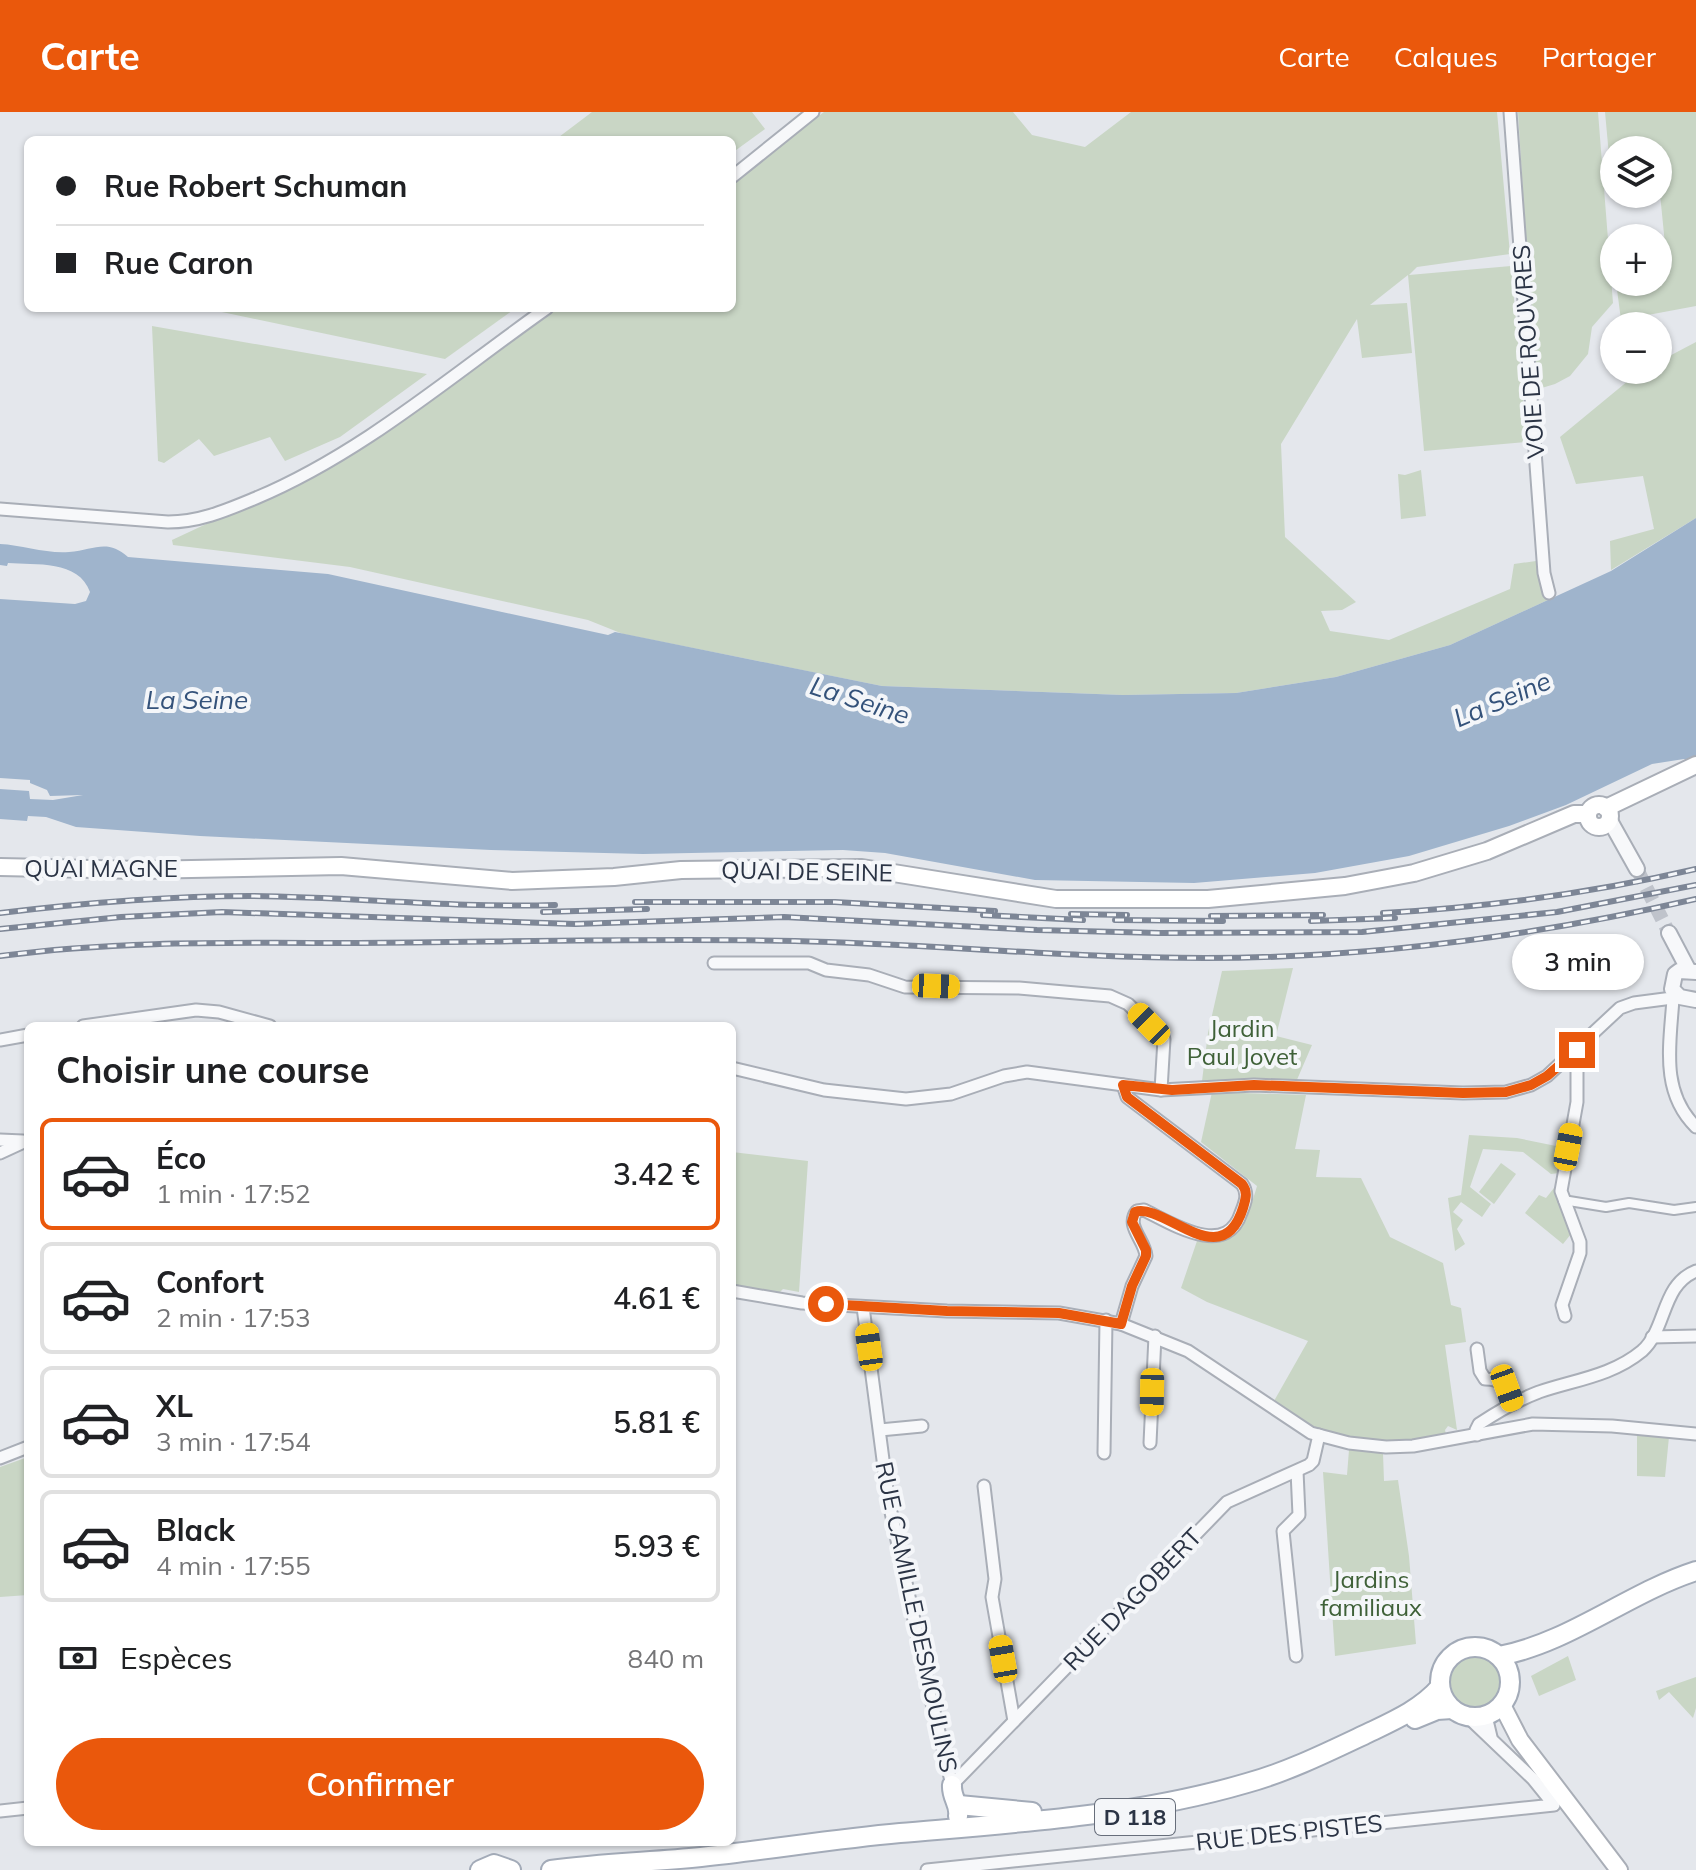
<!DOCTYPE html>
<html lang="fr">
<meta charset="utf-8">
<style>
:root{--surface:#fff;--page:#f2f2f2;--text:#202124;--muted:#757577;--line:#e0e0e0;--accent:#ea580c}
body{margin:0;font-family:Mulish,sans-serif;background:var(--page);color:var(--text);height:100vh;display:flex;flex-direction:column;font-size:30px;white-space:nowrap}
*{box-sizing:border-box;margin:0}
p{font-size:26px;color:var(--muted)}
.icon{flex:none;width:44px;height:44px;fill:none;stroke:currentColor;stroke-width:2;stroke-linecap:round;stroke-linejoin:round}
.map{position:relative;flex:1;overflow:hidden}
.side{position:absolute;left:24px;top:910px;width:712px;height:824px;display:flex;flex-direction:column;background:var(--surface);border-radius:12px;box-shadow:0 2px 6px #0004}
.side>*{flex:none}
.hud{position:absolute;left:24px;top:24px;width:712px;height:176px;border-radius:12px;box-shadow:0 2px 6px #0004;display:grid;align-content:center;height:176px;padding:0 32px;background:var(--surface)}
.controls{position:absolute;left:1600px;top:24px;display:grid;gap:16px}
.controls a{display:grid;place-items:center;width:72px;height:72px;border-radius:50%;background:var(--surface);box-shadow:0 2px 6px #0004;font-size:40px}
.end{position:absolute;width:36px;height:36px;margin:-18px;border:10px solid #ea580c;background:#fff;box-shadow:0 0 0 4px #fff}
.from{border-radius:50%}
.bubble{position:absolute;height:56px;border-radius:28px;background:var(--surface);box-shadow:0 2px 6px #0004;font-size:26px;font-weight:600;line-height:56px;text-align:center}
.car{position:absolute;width:24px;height:48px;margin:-24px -12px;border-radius:10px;box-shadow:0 0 6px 2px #0007;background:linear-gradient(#f5c518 24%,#345 0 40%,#f5c518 0 76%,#345 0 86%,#f5c518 0)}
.hud b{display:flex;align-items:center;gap:28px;height:76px;font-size:30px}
.hud b+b{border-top:2px solid var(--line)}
.hud i{width:20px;height:20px;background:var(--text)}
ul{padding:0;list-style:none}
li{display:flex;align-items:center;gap:24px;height:112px;margin:0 16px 12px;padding:0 16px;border:4px solid var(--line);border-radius:12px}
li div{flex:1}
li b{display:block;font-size:30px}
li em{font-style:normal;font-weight:600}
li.selected{border-color:var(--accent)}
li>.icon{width:72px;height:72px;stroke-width:1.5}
h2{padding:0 32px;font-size:36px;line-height:96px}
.pay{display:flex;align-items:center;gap:20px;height:88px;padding:0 32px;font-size:30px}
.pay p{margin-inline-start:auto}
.cta{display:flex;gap:16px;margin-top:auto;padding:16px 32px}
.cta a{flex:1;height:92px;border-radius:48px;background:var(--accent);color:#fff;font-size:32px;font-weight:600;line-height:92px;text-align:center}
header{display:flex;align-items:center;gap:48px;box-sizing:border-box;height:112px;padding:0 40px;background:var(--accent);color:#fff}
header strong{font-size:38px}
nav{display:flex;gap:44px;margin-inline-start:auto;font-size:28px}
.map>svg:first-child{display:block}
.green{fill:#c9d6c5}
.water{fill:#9fb4cc}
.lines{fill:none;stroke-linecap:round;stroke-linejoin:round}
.tertiary-tunnel{stroke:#bfc3cb;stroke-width:14;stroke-dasharray:14 7;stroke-linecap:butt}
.pedestrian-casing{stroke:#a9aeb7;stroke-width:12}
.minor-casing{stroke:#a9aeb7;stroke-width:15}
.tertiary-casing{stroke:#a9aeb7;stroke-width:18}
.secondary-casing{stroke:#a9aeb7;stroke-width:20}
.primary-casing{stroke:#a3abb8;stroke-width:22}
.pedestrian{stroke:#f7f8fa;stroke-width:8}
.minor{stroke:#f7f8fa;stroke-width:11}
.tertiary{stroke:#f7f8fa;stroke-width:14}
.secondary{stroke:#fff;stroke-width:16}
.primary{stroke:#fff;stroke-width:18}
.rail-casing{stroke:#7d8696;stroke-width:6}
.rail{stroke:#f4f6f9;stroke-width:3;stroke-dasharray:9;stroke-linecap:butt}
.route{stroke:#ea580c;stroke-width:10}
.labels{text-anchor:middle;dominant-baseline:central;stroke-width:8;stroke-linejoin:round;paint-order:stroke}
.shield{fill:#f4f6f9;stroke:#676e7b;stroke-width:2}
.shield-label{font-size:22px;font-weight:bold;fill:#2b3445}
.street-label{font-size:24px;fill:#2b3445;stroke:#f4f6f9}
.park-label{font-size:24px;fill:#3f6138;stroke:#f4f6f9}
.water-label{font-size:26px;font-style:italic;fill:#34527a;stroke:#f4f6f9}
</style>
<header>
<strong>Carte</strong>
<nav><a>Carte</a><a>Calques</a><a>Partager</a></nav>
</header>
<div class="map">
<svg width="1696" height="1758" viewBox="0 0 1696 1758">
<rect width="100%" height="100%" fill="#e4e7ec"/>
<g class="green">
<path d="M592,0H752L765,17L732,41V28H555Z"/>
<path d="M824,0H1013L1032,23L1085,35L1131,0H1497L1510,142L1417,155L1409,163L1511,154L1527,330L1424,339L1408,163L1370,193L1407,191L1412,241L1362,246L1357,207L1281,332L1285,425L1356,490L1342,498L1321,499L1330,519L1389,528L1510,477L1514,452L1536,449L1548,488L1450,533L1336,565L1236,581L1123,583L882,574L623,522L588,508L350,455L173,433L172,428L249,392L384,318L555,196H732V68Z"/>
<path d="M1518,0H1598L1613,191L1592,215L1588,242L1570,264L1555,272L1535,278Z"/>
<path d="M1605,0H1696V194L1621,208L1616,170H1658V135L1665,132L1660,82H1658V38H1614V82H1657L1613,87Z"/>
<path d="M203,196H516L445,247Z"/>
<path d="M152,214L427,262L340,325L285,349L270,325L214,344L199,327L164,351L158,349Z"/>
<path d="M1696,230V406L1611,458L1610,429L1654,417L1643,364L1576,372L1560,325L1640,259L1658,258V250Z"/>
<path d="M1421,358L1426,404L1401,407L1398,362L1405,363Z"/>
<path d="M1293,856L1276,924L1312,933L1296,970L1249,966L1244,968L1202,969L1208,921L1222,859Z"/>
<path d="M1212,980L1306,983L1295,1037L1320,1038L1316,1065L1361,1066L1390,1125L1443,1151L1451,1193L1461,1196L1466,1230L1445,1233L1457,1318L1448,1314L1445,1318L1446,1322C1409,1333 1359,1335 1322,1318C1305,1311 1289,1299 1274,1289L1308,1229L1207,1190L1181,1176L1197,1129C1240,1139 1247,1107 1257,1074L1201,1030Z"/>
<path d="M1469,1023L1517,1026L1556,1034L1561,1046L1559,1061L1551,1062L1523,1040L1483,1037L1470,1075L1491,1092L1482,1105L1461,1090L1453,1100L1463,1108L1457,1117L1465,1132L1455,1139L1448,1086L1461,1083Z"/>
<path d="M732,1040L808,1049L799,1180L783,1177L779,1181L732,1172Z"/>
<path d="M1501,1051L1516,1062L1494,1092L1479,1080Z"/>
<path d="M1554,1076L1571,1122L1563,1132L1525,1101L1539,1083L1546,1086Z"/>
<path d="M1637,1322L1669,1325L1665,1365L1637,1364Z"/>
<path d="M1349,1338L1383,1341L1384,1369L1398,1368L1409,1444L1416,1532L1335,1544L1323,1360L1347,1363Z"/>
<path d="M28,1345V1483L0,1485V1355Z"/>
<circle cx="1475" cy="1570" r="27"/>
<path d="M1568,1544L1576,1568L1539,1584L1531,1564Z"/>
<path d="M1696,1565V1596L1693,1606L1669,1580L1659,1588L1656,1579Z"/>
</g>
<path class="water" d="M1696,406V654L1684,647L1652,652L1566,693L1509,714L1409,744L1315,761L1194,771L1035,768L885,741L843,738L643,742L491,738L200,724L76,715L46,705L28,704L27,709L0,707V677L29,679L30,687L53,688L83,683L50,684L47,678L30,671V668L0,666V487L75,492L86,489L90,480C79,448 35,453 8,451L7,454L0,453V432C22,433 47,442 69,440C94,438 107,426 128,445L328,462L608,523L615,520L882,574L1123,583L1236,581L1336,565L1450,533L1611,459Z"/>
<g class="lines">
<path class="tertiary-tunnel" d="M1637,757L1669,821"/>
<g class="pedestrian-casing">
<path id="pedestrian" d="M1563,1088L1606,1095L1629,1091L1674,1098L1696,1095"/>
</g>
<g class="minor-casing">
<g id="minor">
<path d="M1510,0L1544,461L1549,481"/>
<path d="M732,65L813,0"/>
<path d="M0,397L168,410C200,410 227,398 256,386C363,341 453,262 547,196"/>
<path d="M714,851H809L826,858L869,863L905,875L1019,876L1110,884L1128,892L1164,927L1161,978"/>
<path d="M1673,887C1670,932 1660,980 1696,1015"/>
<path d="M83,914L196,898L219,900L270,914"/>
<path d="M0,928L28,923"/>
<path d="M732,956L824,978L906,987L951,982L1004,964L1027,960L1161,978L1254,973L1463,981L1506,980L1531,973L1547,964L1620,896L1634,891L1680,885"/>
<path d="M0,1028L23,1029"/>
<path d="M0,1041L26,1029"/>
<path d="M732,1179L802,1191L947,1199L1059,1201L1121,1212L1188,1239L1311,1321L1349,1331L1386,1335L1413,1334L1533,1312L1612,1314L1696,1322"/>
<path d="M863,1195L888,1386L930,1583L952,1673"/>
<path d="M1565,1204L1562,1193L1580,1141V1130L1561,1079L1577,990V938"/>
<path d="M1121,1212L1132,1174L1146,1144C1145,1128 1125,1114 1137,1099L1144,1098C1171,1111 1226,1147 1241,1101C1245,1091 1249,1082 1242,1072L1127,985L1123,973"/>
<path d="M1652,1225L1696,1224"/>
<path d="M1477,1237L1480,1259L1485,1267C1504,1267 1508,1276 1513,1292"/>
<path d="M880,1318L922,1314"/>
<path d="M1477,1323L1476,1318L1479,1312C1497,1300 1518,1288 1539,1280C1574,1268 1612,1264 1642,1239C1667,1217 1661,1173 1696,1159"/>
<path d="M1150,1331L1155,1224"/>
<path d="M1104,1341L1106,1208"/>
<path d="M0,1346L28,1335"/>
<path d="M984,1374L995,1467L992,1485L1014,1609"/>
<path d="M1296,1544L1283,1419L1299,1403L1297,1359"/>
<path d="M1486,1604L1491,1625"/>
<path d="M952,1673L1227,1390L1309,1353L1313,1349L1319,1323"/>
<path d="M0,1699L28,1696"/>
<path d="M927,1758L1554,1693L1533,1667L1468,1605"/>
</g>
</g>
<g class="tertiary-casing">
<g id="tertiary">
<path d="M1609,707L1637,757"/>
<path d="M1669,821L1689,859"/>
<path d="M1696,860L1679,859L1675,862L1672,877L1680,885L1696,888"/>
</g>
</g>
<g class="secondary-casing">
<g id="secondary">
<circle cx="1599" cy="704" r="11"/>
<path d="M1606,696L1696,653"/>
<path d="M0,755L140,758L341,754L512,769L614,765L681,758L862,756L1056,787H1208L1345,774L1414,761L1487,739L1574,702H1588"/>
<path d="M1502,1593L1520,1628L1619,1758"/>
</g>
</g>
<g class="primary-casing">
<g id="primary">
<circle cx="1475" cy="1570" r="35"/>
<path d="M1499,1544C1569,1531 1628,1481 1696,1459"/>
<path d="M1415,1607L1437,1598L1452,1597"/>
<path d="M952,1673C951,1686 960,1692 958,1704"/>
<path d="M959,1693L1032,1700"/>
<path d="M480,1758L494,1752L511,1758"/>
<path d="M551,1758C600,1751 651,1750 701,1745C768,1738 833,1727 900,1721C1015,1711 1135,1704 1247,1671C1287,1660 1326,1641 1364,1623C1391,1610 1420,1598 1440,1575"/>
</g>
</g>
<use href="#pedestrian" class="pedestrian"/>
<use href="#minor" class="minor"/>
<use href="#tertiary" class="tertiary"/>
<use href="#secondary" class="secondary"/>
<use href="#primary" class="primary"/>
<g class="rail-casing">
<g id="rail">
<path d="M635,790H835L995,799"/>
<path d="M543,800L647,797"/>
<path d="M0,801C83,791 166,784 250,784C352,785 453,796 555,793"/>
<path d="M1383,801C1488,795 1593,781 1696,757"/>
<path d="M1071,802L1127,803"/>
<path d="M983,803L1083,808"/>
<path d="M1211,804L1323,803"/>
<path d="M1115,808L1223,809"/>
<path d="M1311,809L1395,806"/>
<path d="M0,817L121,805L222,800L575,812L784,805L1037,818L1159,821L1362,820L1557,800L1696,773"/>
<path d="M0,844C119,828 239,831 359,831C504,830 649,826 795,829C931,832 1068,846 1205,846C1370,846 1535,824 1696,787"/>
</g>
</g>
<use href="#rail" class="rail"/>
</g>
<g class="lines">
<path class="route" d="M826,1192L947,1199L1059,1201L1121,1212L1132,1174L1146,1144V1138L1132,1110L1135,1100C1164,1090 1222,1164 1243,1096C1246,1086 1248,1080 1242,1072L1127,985L1123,973L1172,978L1254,973L1463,981L1506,980L1531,973L1547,964L1577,938"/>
</g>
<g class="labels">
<rect class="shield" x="1095" y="1687" width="80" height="36" rx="6"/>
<g class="shield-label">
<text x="1135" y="1705">D 118</text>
</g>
<g class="street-label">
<text transform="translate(1528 240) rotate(-94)">VOIE DE ROUVRES</text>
<text x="101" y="756">QUAI MAGNE</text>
<text transform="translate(807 759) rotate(1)">QUAI DE SEINE</text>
<text transform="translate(1132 1487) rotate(-46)">RUE DAGOBERT</text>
<text transform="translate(917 1505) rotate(78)">RUE CAMILLE DESMOULINS</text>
<text transform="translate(1289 1720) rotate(-6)">RUE DES PISTES</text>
</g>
<g class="park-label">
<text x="1242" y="916">Jardin<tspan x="1242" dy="28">Paul Jovet</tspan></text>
<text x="1371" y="1467">Jardins<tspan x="1371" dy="28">familiaux</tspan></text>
</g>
<g class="water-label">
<text x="197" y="587">La Seine</text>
<text transform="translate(1502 587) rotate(-23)">La Seine</text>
<text transform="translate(860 588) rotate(18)">La Seine</text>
</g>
</g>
</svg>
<div class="controls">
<a><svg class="icon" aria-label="layers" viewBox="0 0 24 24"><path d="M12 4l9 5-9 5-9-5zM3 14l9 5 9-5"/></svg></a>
<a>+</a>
<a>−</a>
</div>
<i class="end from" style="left:826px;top:1192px"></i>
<i class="end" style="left:1577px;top:938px"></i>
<div class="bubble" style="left:1512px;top:822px;width:132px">3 min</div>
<i class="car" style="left:936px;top:874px;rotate:92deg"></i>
<i class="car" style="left:1149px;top:912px;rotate:315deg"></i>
<i class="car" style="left:1568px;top:1035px;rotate:11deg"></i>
<i class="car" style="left:869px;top:1235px;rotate:352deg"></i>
<i class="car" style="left:1507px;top:1276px;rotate:160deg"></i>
<i class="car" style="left:1152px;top:1280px;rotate:181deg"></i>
<i class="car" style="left:1003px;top:1547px;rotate:350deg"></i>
<div class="hud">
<b><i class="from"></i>Rue Robert Schuman</b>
<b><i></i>Rue Caron</b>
</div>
<section class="side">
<h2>Choisir une course</h2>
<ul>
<li class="selected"><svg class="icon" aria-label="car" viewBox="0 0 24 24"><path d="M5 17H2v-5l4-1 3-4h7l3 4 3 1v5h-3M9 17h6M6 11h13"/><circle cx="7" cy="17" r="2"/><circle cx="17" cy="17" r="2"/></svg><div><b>Éco</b><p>1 min · 17:52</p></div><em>3.42 €</em></li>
<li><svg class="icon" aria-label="car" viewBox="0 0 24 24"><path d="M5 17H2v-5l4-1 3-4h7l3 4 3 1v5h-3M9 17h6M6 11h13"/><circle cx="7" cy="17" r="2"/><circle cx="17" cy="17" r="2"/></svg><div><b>Confort</b><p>2 min · 17:53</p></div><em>4.61 €</em></li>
<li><svg class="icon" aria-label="car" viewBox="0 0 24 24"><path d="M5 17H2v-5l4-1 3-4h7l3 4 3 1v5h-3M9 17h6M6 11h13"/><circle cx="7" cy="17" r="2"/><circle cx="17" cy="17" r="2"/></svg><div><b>XL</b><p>3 min · 17:54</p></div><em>5.81 €</em></li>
<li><svg class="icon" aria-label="car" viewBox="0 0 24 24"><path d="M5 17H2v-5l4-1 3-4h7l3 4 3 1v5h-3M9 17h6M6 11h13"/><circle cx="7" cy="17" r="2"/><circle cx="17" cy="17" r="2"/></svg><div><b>Black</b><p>4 min · 17:55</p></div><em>5.93 €</em></li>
</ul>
<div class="pay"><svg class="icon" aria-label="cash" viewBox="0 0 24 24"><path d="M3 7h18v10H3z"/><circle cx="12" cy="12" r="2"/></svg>Espèces<p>840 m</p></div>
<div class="cta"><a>Confirmer</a></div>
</section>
</div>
